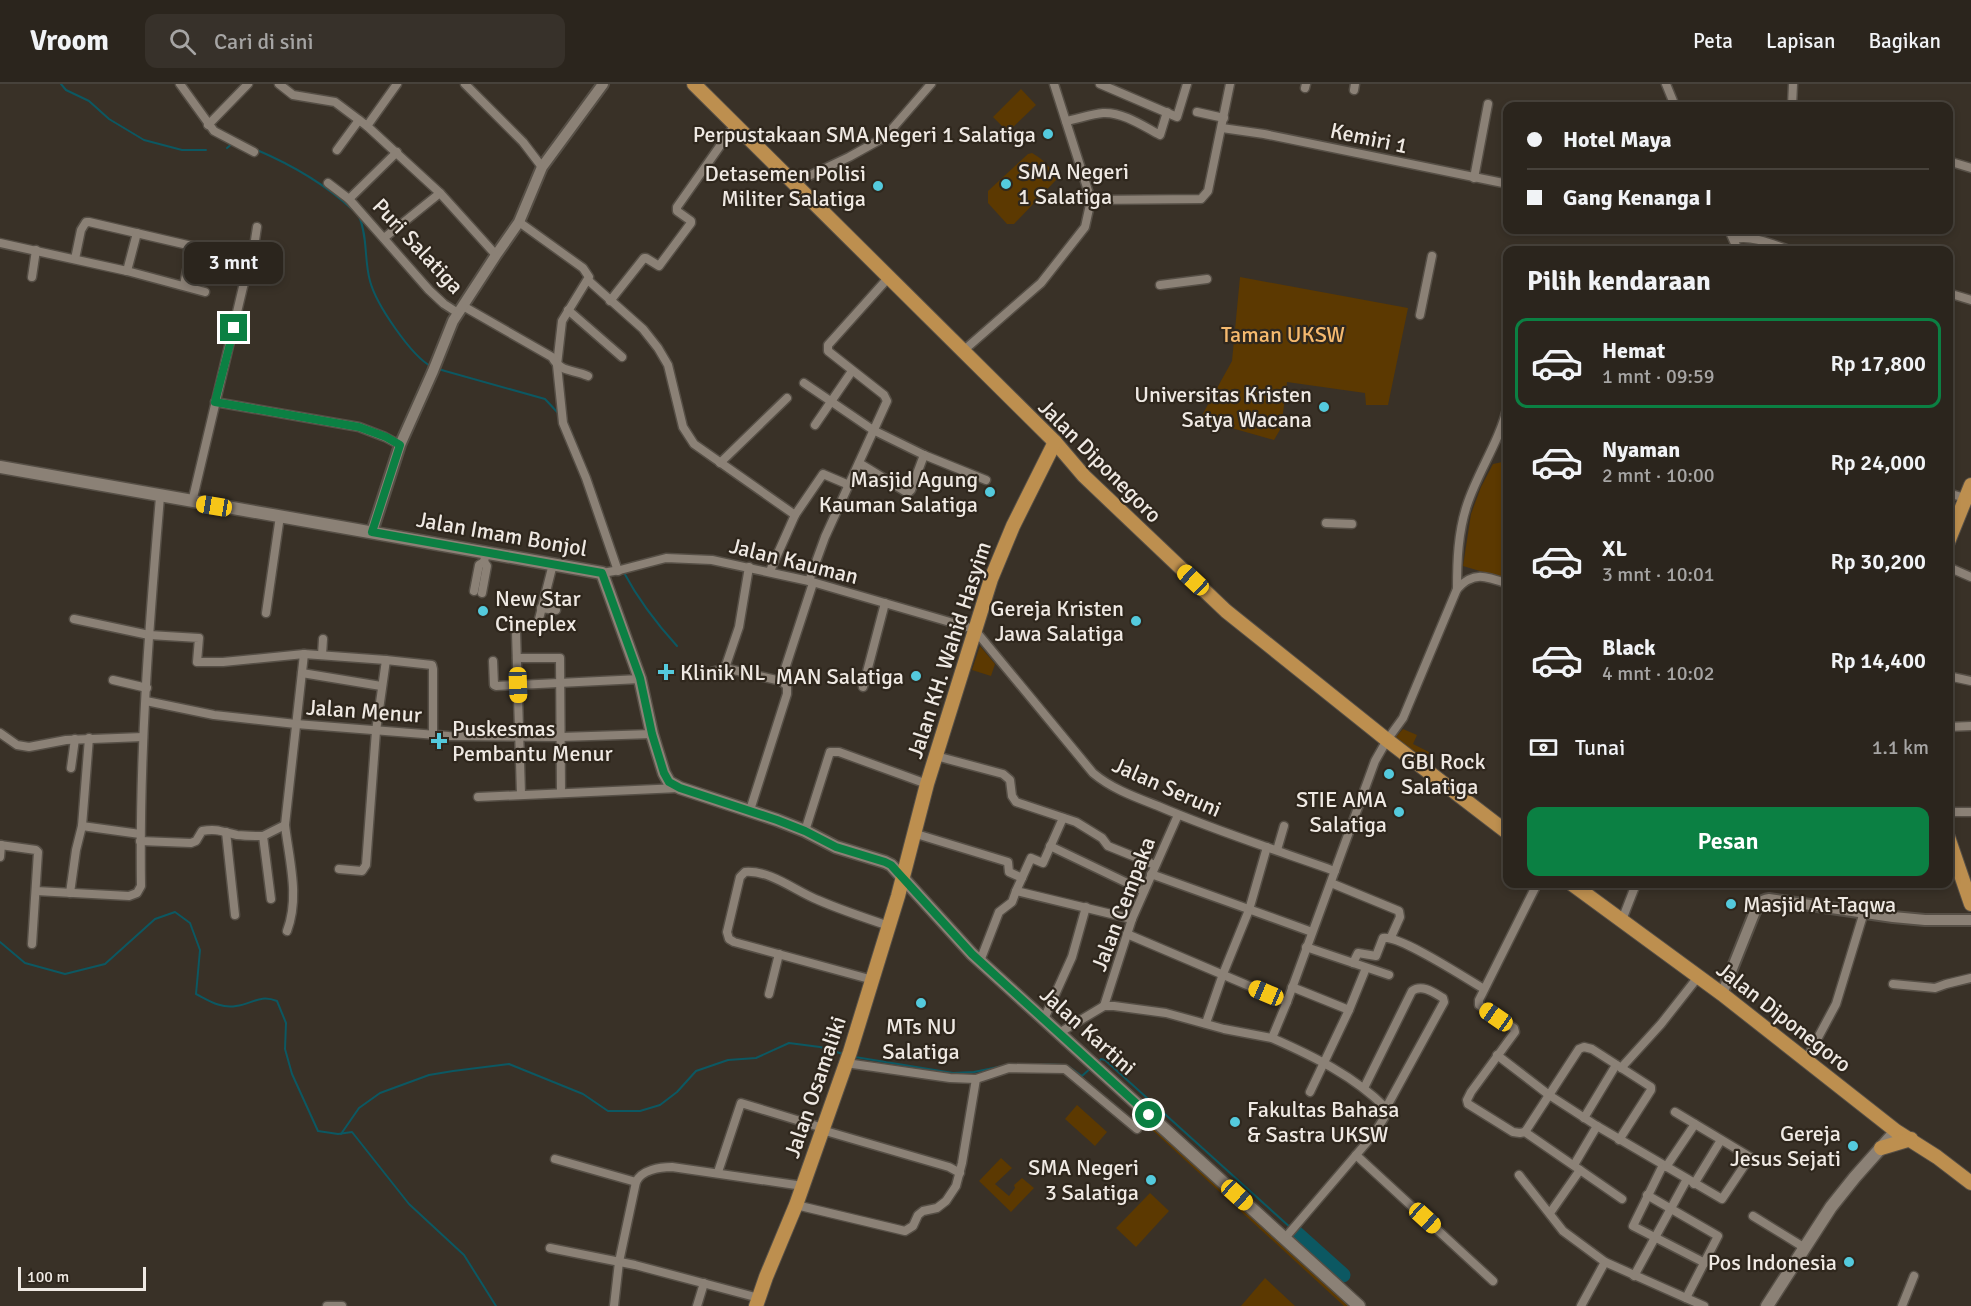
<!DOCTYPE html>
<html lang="id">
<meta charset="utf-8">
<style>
:root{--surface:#2b251d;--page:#37312a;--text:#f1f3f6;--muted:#a6a5a4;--line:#47423b;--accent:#0b8043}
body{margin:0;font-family:Signika,sans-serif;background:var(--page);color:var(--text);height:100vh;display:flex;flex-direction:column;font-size:22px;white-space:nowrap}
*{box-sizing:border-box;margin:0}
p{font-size:20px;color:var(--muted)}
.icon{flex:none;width:33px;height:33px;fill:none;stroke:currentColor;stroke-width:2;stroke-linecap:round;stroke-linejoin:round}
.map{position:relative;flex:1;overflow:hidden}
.side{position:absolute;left:1503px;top:162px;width:450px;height:642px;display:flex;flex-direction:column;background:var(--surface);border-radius:12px;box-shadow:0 3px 9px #0003,0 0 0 2px var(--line)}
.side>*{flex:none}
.top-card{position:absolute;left:1503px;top:18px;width:450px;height:132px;border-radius:12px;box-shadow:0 3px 9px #0003,0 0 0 2px var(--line);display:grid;align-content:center;height:132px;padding:0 24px;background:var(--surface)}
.scale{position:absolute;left:18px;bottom:15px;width:128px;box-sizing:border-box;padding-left:6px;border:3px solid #efe9e3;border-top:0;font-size:16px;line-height:21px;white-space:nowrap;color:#efe9e3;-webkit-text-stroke:4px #2f271d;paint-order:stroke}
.end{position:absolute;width:27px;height:27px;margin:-14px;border:8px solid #0b8043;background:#fff;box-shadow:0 0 0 3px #fff}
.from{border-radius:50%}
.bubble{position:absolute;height:42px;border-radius:12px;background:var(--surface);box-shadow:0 3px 9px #0003,0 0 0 2px var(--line);font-size:20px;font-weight:600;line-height:42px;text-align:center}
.car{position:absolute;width:18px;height:36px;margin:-18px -9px;border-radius:8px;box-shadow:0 0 4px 2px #0007;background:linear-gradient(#f5c518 24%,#345 0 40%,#f5c518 0 76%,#345 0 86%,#f5c518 0)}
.top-card b{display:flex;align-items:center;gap:21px;height:57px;font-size:22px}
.top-card b+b{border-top:2px solid var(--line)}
.top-card i{width:15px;height:15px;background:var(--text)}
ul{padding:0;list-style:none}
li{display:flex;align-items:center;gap:18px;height:90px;margin:0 12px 9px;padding:0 12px;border:3px solid transparent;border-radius:12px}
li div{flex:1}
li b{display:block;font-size:22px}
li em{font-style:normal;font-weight:600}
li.current{border-color:var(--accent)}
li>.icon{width:54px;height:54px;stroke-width:1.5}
h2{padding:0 24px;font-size:27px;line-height:72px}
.pay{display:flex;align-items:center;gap:15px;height:66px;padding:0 24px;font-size:22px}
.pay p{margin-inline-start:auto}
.action{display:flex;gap:12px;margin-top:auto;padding:12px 24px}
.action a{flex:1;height:69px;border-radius:12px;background:var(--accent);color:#fff;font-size:24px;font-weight:600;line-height:69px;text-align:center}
header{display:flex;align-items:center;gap:36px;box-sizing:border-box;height:84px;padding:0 30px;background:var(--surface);border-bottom:2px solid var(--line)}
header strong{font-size:28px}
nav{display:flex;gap:33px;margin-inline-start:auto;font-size:21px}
.search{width:420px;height:54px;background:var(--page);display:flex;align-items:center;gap:15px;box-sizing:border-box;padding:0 21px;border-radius:12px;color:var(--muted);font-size:22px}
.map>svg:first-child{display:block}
.green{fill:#5c3901}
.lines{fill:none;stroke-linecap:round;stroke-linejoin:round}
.stream{stroke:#0c5862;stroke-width:2}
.river{stroke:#0c5862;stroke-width:15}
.minor-casing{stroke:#564f46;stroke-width:11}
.tertiary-casing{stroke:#564f46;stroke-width:14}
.secondary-casing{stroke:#564f46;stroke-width:15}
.primary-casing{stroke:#564f46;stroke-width:16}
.minor{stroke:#8b8176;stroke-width:8}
.tertiary{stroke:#8b8176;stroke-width:10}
.secondary{stroke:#8b8176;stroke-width:12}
.primary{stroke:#bd8f4f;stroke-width:14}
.route{stroke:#0b8043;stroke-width:8}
.poi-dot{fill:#54cadd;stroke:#2f271d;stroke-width:2}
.labels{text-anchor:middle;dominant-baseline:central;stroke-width:4.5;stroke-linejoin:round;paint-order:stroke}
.poi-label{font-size:22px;fill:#efe9e3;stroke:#2f271d;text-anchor:end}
.street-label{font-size:22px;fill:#efe9e3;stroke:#2f271d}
.park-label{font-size:22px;fill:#f5b96e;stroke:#2f271d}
</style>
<header>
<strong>Vroom</strong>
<div class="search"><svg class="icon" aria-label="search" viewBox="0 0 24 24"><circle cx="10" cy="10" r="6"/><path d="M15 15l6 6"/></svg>Cari di sini</div>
<nav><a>Peta</a><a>Lapisan</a><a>Bagikan</a></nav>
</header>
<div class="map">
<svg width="1971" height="1222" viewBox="0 0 1971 1222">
<rect width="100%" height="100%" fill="#393127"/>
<g class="green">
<path d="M1021,5L1036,21L1008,48L993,33Z"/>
<path d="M1032,69C1043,75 1052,84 1056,96L1014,140H1007L988,119V107L1028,70Z"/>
<path d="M1240,193L1408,224L1388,321H1366L1365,309L1287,298L1281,344L1274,356L1200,335L1232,277Z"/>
<path d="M1507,377H1508L1507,495L1463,482L1471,430L1481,403L1493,380Z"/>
<path d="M980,562L995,580L991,592L972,586Z"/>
<path d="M1403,645L1417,651L1413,660L1435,671L1434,686L1394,655Z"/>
<path d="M1077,1021L1107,1048L1095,1062L1065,1035Z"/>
<path d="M1153,1039L1355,1222H1344L1149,1043Z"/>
<path d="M1001,1074L1012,1084L995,1100L1009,1112L1015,1104L1014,1101L1022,1094L1034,1104L1011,1128L979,1097Z"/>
<path d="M1150,1109L1169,1127L1136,1163L1116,1144Z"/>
<path d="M1265,1194L1295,1222H1241Z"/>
</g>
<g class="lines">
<g class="stream">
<path d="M61,0L66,6L89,17L109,35L144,56L182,66H206"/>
<path d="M227,64L233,59"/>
<path d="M257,66C292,81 325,100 353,126"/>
<path d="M359,132C368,153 364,176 370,197C376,220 411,272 432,283"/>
<path d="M438,285L545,315L559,330"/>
<path d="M566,336L579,367"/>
<path d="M593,403L612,457"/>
<path d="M623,487C638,515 656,539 677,562"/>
<path d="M0,858L25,879L65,890L105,880L155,835L175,828L190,839L200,866L196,910C208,916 221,925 236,922C253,920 259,910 277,917L286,939L285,965L292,990L318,1047L338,1050L352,1048L409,1120L464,1171L496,1222"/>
<path d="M855,973L953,989L974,988L1003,982"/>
<path d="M1099,977L1101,975L1105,976L1291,1144"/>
<path d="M1038,980L1063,981"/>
<path d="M1068,982L1082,992L1092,983"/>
<path d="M341,1050L359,1024L380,1009L429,991L453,987L509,980L583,1010L608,1027H640L660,1021L677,1008L696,987L728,976L756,974L789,959L820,963L843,970"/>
</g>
<path class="river" d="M1294,1147L1343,1191"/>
<g class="minor-casing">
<g id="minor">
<path d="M180,0L214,47L254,68"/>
<path d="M279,0L293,11L335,18L367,42L397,0"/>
<path d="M465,0L523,58L542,83"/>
<path d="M1100,0L1177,33L1187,0"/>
<path d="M1666,0L1675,22"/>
<path d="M1305,4L1306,0"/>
<path d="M1354,6L1355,0"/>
<path d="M1792,22L1793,0"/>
<path d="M1197,28L1224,34"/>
<path d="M1066,37C1078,35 1091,30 1103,29C1123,28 1143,42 1160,51L1167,28"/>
<path d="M208,41L248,0"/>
<path d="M367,42L440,109L496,171"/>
<path d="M1222,44L1264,50L1508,100"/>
<path d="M337,66L359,36"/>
<path d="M397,68L349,115L429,206L444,220L458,229"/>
<path d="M1948,77L1971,84"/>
<path d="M1474,94L1488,20"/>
<path d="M328,99L349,115"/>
<path d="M794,99L849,73L885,53L931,0"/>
<path d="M1091,116L1201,115L1208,107L1230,0"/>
<path d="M519,138L583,184L589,193L562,237L557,281L563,339L586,394L618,487"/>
<path d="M1729,146L1738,166"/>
<path d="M384,154L440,109"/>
<path d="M1734,155C1752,151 1772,160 1789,166"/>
<path d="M0,159L127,187L205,208"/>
<path d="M75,175L81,146L86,138H89L252,176"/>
<path d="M127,187L137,149"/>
<path d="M32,193L36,166"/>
<path d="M589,197L643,245L658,264L668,281L683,343L694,360L795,431L770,487"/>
<path d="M184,201L192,162"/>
<path d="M1160,201L1207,195"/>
<path d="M1948,209L1971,216"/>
<path d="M610,217L644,174H646L659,182L691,139V137L677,127V123L734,42"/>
<path d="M463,222L552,273C561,289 573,285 588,292"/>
<path d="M568,226L622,273"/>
<path d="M1420,231L1432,172"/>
<path d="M963,267L1041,199L1085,143L1091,116L1054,0"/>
<path d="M804,299L873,346L924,371L986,396"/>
<path d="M215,318L359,343L385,353L400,361"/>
<path d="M815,341L852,287"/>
<path d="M720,379L787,314"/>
<path d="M859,379L908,409L911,406L924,371"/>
<path d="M1948,409L1965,414"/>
<path d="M192,418L247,186L252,176L257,143"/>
<path d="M795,431L823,390L849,401"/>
<path d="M1326,439L1352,440"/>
<path d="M1948,483L1971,493"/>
<path d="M602,489L620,486L666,474L712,476L809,497L974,545L1093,689C1112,705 1135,713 1158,722C1216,747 1276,766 1335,787"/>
<path d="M809,497L825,453L887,317L884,311L828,267V261L889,193"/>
<path d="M1457,505C1457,477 1458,448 1467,421C1478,387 1500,357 1508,321"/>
<path d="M474,507L479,481L484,478L486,468"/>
<path d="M482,509L487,482L484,478"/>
<path d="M541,524L556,526"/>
<path d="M266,529L280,432"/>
<path d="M74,535L149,551L199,554L197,578H223L304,570L285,741L263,752L271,815"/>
<path d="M537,543L553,480"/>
<path d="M516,548L521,710"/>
<path d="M304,570L386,576"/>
<path d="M322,571L323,555"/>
<path d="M517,574H560L561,709"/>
<path d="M493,577L494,601L496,602L640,595"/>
<path d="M725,584L739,543L749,483"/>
<path d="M302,589L381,602"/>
<path d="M708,589L725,584L781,597L787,602V610L750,726"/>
<path d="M1948,592L1971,597"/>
<path d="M113,596L147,604"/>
<path d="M781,597L813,499"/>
<path d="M863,603L885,519"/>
<path d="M146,617L214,631L296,640L449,652L561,653L652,650"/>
<path d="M1948,643L1971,642"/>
<path d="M0,649L17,661L29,663L66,656L143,653"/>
<path d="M936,672L1003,690L1010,696L1012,712L1016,718L1076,738L1102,754L1108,762L1155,781"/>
<path d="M71,684L75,655"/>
<path d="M478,713L679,704"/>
<path d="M1948,728H1971"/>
<path d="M1063,734L1043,779L1031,774L1016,807L1132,835"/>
<path d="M285,741C289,776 300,813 287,847"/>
<path d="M82,742L140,750"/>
<path d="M805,747L830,668H839L927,700"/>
<path d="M226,748L235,831"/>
<path d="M913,749L1008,778L1009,788L1022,794"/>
<path d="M140,757L191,759L196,757L202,747C217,744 223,748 237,751C246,752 255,752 263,752"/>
<path d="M0,761L36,766L38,768L32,860"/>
<path d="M1050,762L1144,807"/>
<path d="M1277,766L1284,742"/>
<path d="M0,773L1,761"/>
<path d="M339,785L362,787L366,781L376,647L386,576L432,581L433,585V651"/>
<path d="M1151,790L1312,848"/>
<path d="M1331,799L1399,827L1400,833L1391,853"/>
<path d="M1537,800L1479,916V921L1514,944L1515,948L1471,1008L1467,1016L1468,1020L1513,1048L1520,1049L1525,1048L1580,1086L1550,1129"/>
<path d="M36,807L129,812L137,809L141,802C139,672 149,542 160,413"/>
<path d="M70,809L76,766L82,742L89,654"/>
<path d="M1622,836L1636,800"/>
<path d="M1127,850L1287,918"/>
<path d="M1306,863L1389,891"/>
<path d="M980,877L999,828L1012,818L1016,807"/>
<path d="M1353,879L1358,869L1376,872L1383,854C1400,851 1465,894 1484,905"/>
<path d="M873,896L734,858L729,855L727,848L740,793L745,788C771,786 795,807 818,816C841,826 865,834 889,842"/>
<path d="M1893,900L1935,904L1946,900L1971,894"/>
<path d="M1292,903L1349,926"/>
<path d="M769,910L779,870"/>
<path d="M1104,922L1132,835L1178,731"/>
<path d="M1044,935L1072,873L1086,823"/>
<path d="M1206,939L1223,890L1249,826L1267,763"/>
<path d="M1059,949L1104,922H1114L1166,929L1224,945L1272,954L1287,918L1375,677L1387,656L1403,634L1457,505C1473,487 1486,492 1508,500"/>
<path d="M1272,954C1313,972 1354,992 1386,1024L1384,1034L1374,1050L1285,1154"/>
<path d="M1497,971L1549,1011L1597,1042L1722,1115L1750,1073L1675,1028"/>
<path d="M1806,976L1836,920L1864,828"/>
<path d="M846,979L950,994L976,995L1009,984L1065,985L1137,1045"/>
<path d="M1621,984L1661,940L1698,893"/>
<path d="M1364,1004L1412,907C1422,900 1433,908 1443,914L1444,918L1386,1024"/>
<path d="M1310,1008L1349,926L1366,884"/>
<path d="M1584,1034L1616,981"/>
<path d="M822,1046L949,1083L960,1089"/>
<path d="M1525,1048L1579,965L1584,963L1592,965L1651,1003V1006L1619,1056"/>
<path d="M1356,1071L1493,1197"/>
<path d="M555,1075L636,1098"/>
<path d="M1574,1081L1597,1042"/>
<path d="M1663,1081L1633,1142L1705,1179"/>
<path d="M1666,1083L1695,1040"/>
<path d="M1580,1086L1622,1115"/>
<path d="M718,1088L741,1019L823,1044"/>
<path d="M1519,1091L1563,1147L1605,1178"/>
<path d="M1694,1100L1721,1056"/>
<path d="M1647,1111L1718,1152L1686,1214"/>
<path d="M796,1121L905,1147L913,1142L918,1131L923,1127L937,1124L946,1117L956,1102L962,1079L976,995"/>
<path d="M1753,1132L1805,1164"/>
<path d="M550,1164L635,1181L759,1214"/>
<path d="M1634,1192L1687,1095"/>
<path d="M327,1222H342"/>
<path d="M614,1222L619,1178L636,1098C641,1086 660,1083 672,1083L803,1102"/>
<path d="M697,1222L704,1199"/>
<path d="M1581,1222L1605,1178L1704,1222"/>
<path d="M1902,1222L1914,1192"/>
</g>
</g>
<g class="tertiary-casing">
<g id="tertiary">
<path d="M372,448L400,361L433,287L453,237L496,171L519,138L542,83L603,0"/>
<path d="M1722,910L1754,830C1758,821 1760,816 1769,815L1893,833L1925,836H1971"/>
</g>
</g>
<g class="secondary-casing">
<g id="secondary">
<path d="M0,383L602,489L640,595L652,650L664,689L669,698L680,704L777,736L805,747L836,763L885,778L891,781L972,870L1359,1222"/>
<path d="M1767,1222L1831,1123L1855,1093L1896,1047"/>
</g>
</g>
<g class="primary-casing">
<g id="primary">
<path d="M694,0L1055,358L1084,392L1226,527L1387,656L1508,749"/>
<path d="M1948,458L1971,401"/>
<path d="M1948,753L1971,820"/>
<path d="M1572,800L1722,910L1896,1047L1937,1073L1971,1099"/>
<path d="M1881,1064L1911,1055"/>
<path d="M756,1222L766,1193L796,1121L850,968L898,812L927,700L991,495L1013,442L1055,358"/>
</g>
</g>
<use href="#minor" class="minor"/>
<use href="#tertiary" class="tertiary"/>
<use href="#secondary" class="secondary"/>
<use href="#primary" class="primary"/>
</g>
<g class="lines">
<path class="route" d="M234,244L215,318L359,343L386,353L400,361L372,448L602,489L640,594L652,650L664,689L669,698L680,704L777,736L805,747L836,763L885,778L891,781L972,870L1149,1031"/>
</g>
<g class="poi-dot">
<circle cx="1048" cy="50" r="6"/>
<circle cx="1006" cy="100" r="6"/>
<circle cx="878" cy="102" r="6"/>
<circle cx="1324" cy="323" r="6"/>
<circle cx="990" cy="408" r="6"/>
<circle cx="483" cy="527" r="6"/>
<circle cx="1136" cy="537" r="6"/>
<path d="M663 579h6v6h6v6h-6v6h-6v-6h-6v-6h6z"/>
<circle cx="916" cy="592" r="6"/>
<path d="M436 648h6v6h6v6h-6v6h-6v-6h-6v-6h6z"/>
<circle cx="1389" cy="690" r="6"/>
<circle cx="1399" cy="728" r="6"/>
<circle cx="1731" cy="820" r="6"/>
<circle cx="921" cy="919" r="6"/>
<circle cx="1235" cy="1038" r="6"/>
<circle cx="1853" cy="1062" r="6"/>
<circle cx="1151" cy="1096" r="6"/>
<circle cx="1849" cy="1178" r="6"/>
</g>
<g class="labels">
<g class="poi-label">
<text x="1036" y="50">Perpustakaan SMA Negeri 1 Salatiga</text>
<text x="1018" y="87" text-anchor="start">SMA Negeri<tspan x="1018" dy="25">1 Salatiga</tspan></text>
<text x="866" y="89">Detasemen Polisi<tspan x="866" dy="25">Militer Salatiga</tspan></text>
<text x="1312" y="310">Universitas Kristen<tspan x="1312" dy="25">Satya Wacana</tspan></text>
<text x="978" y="395">Masjid Agung<tspan x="978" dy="25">Kauman Salatiga</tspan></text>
<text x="495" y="514" text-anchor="start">New Star<tspan x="495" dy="25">Cineplex</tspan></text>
<text x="1124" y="524">Gereja Kristen<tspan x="1124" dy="25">Jawa Salatiga</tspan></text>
<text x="680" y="588" text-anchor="start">Klinik NL</text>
<text x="904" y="592">MAN Salatiga</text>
<text x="452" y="644" text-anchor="start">Puskesmas<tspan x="452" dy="25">Pembantu Menur</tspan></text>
<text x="1401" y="677" text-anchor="start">GBI Rock<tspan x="1401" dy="25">Salatiga</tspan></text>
<text x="1387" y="715">STIE AMA<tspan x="1387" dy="25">Salatiga</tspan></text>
<text x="1743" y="820" text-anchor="start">Masjid At-Taqwa</text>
<text x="921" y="942" text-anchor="middle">MTs NU<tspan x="921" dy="25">Salatiga</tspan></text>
<text x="1247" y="1025" text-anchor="start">Fakultas Bahasa<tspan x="1247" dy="25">&amp; Sastra UKSW</tspan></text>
<text x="1841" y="1049">Gereja<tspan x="1841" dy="25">Jesus Sejati</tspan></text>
<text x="1139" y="1083">SMA Negeri<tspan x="1139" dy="25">3 Salatiga</tspan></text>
<text x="1837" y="1178">Pos Indonesia</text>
</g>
<g class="street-label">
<text transform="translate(1369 54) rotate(12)">Kemiri 1</text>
<text transform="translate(418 162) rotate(47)">Puri Salatiga</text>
<text transform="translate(1100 377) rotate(45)">Jalan Diponegoro</text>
<text transform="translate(502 450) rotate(10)">Jalan Imam Bonjol</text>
<text transform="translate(794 477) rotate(14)">Jalan Kauman</text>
<text transform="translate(949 566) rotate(-72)">Jalan KH. Wahid Hasyim</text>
<text transform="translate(364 627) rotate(4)">Jalan Menur</text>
<text transform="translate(1167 703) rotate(24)">Jalan Seruni</text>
<text transform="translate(1123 820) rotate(-69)">Jalan Cempaka</text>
<text transform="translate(1784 933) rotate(38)">Jalan Diponegoro</text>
<text transform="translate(1088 947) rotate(42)">Jalan Kartini</text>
<text transform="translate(815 1003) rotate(-71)">Jalan Osamaliki</text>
</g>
<g class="park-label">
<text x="1283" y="250">Taman UKSW</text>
</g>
</g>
</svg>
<div class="scale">100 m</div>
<i class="end from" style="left:1149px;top:1031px"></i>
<i class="end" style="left:234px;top:244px"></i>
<div class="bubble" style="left:184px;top:158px;width:99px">3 mnt</div>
<i class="car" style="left:214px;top:422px;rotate:279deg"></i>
<i class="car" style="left:1193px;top:496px;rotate:313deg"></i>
<i class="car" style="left:518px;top:601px;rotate:178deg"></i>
<i class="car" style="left:1266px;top:909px;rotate:293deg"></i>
<i class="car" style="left:1496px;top:933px;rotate:305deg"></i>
<i class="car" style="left:1237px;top:1111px;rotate:132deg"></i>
<i class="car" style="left:1425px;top:1134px;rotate:132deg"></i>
<div class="top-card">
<b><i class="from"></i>Hotel Maya</b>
<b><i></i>Gang Kenanga I</b>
</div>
<section class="side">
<h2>Pilih kendaraan</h2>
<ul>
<li class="current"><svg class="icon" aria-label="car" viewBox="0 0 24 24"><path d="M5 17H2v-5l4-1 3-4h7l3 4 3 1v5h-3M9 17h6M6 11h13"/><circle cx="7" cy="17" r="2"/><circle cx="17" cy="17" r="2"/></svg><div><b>Hemat</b><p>1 mnt · 09:59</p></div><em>Rp 17,800</em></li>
<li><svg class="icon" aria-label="car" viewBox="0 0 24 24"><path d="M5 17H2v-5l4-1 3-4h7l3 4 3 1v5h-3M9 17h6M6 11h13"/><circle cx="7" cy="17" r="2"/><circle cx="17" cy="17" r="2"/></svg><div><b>Nyaman</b><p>2 mnt · 10:00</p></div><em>Rp 24,000</em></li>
<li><svg class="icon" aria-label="car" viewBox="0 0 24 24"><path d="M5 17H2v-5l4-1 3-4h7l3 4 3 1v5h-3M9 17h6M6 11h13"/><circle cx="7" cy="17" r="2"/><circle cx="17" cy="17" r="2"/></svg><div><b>XL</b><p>3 mnt · 10:01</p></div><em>Rp 30,200</em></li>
<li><svg class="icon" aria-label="car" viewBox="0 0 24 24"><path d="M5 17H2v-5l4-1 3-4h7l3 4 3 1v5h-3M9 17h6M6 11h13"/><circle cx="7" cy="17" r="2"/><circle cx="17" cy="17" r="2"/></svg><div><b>Black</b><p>4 mnt · 10:02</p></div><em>Rp 14,400</em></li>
</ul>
<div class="pay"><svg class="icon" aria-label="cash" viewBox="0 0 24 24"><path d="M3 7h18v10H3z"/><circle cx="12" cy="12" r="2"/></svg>Tunai<p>1.1 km</p></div>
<div class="action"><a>Pesan</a></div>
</section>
</div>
